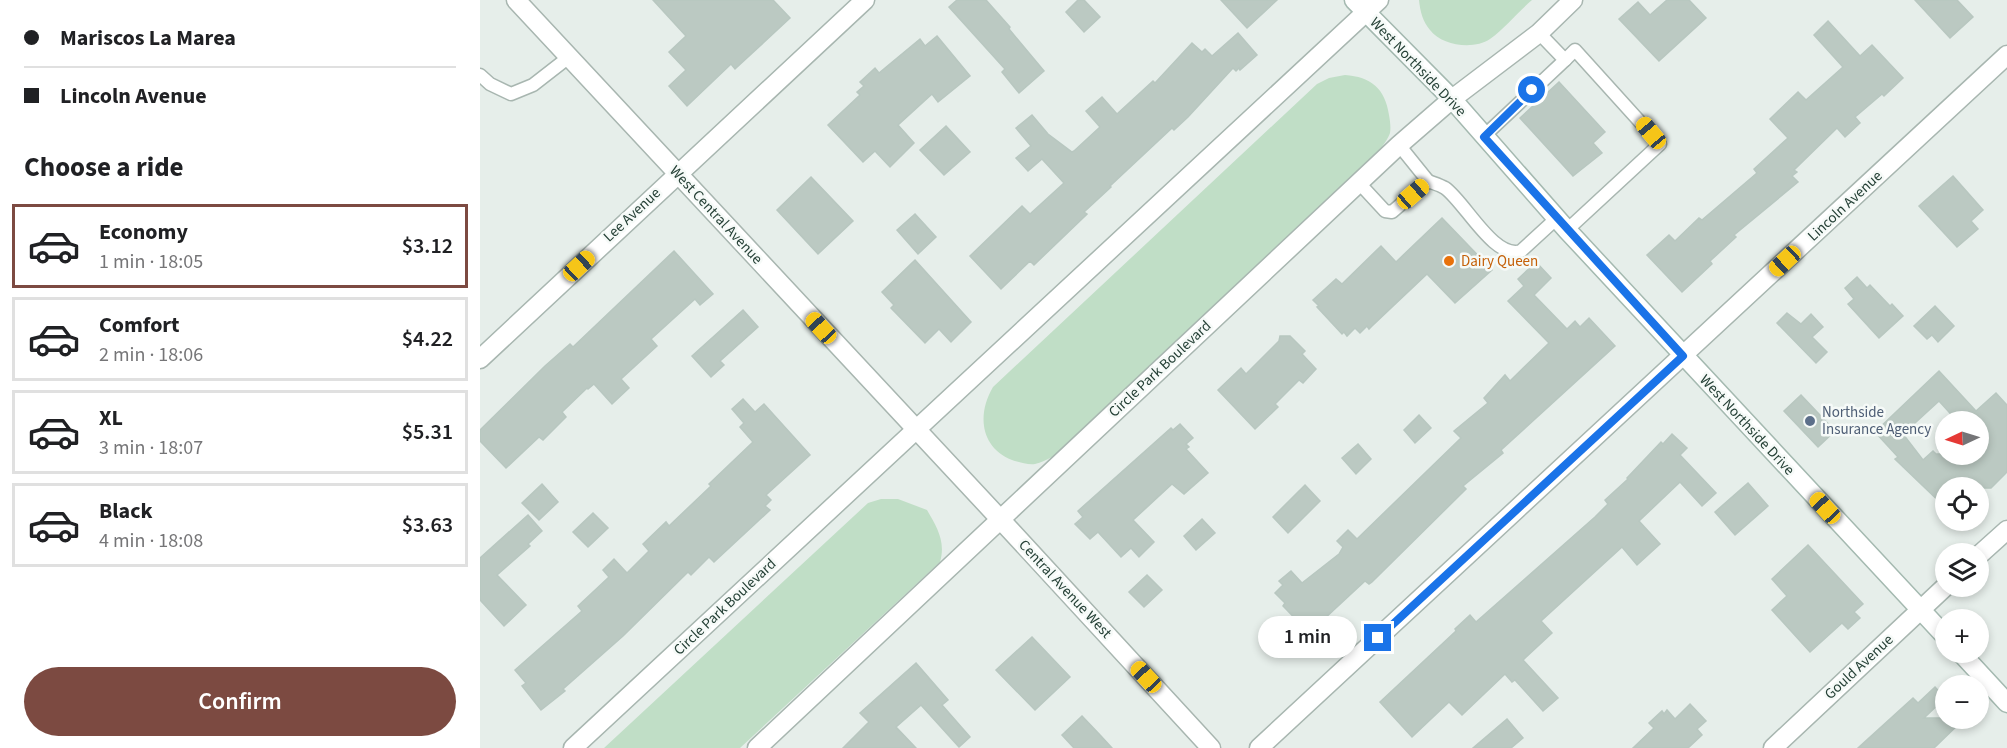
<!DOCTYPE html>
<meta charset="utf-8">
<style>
:root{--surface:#fff;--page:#f2f2f2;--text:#202124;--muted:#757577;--line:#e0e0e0;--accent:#7c4a41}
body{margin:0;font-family:"Source Sans 3",sans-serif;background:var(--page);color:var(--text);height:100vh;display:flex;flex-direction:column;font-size:22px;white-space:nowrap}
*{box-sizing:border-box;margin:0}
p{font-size:20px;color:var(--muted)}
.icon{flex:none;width:33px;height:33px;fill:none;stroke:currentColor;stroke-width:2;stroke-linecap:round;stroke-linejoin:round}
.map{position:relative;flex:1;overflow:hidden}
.details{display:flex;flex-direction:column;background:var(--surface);width:480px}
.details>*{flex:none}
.banner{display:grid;align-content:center;height:132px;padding:0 24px;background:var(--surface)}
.needle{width:39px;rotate:266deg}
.tools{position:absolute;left:1455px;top:411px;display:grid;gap:12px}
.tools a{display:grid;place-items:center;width:54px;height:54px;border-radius:50%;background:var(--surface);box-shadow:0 3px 9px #0003;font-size:30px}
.end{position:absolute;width:27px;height:27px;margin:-14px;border:8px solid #1a73e8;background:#fff;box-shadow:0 0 0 3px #fff}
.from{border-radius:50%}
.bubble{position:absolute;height:42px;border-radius:21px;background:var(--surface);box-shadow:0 3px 9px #0003;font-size:20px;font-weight:600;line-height:42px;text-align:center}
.car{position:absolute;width:18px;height:36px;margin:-18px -9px;border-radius:8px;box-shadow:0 0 4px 2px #0007;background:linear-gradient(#f5c518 24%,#345 0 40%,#f5c518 0 76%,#345 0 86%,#f5c518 0)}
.banner b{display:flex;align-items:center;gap:21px;height:57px;font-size:22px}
.banner b+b{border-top:2px solid var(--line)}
.banner i{width:15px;height:15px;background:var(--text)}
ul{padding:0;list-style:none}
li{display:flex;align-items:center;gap:18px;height:84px;margin:0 12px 9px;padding:0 12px;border:3px solid var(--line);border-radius:0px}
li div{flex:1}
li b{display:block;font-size:22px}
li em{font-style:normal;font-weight:600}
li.on{border-color:var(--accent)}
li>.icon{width:54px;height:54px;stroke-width:1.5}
h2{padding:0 24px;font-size:27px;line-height:72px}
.action{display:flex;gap:12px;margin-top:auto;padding:12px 24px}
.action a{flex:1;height:69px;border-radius:36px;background:var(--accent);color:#fff;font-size:24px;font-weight:600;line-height:69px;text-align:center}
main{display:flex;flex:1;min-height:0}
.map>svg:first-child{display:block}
.green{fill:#c0dec6}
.building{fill:#bbc9c2;stroke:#b8c7c0;stroke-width:1.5;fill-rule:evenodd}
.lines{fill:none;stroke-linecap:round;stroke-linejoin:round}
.service-casing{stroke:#a8b6b0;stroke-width:15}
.minor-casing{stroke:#a8b6b0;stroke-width:21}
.tertiary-casing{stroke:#a8b6b0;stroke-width:21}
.secondary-casing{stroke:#a4b9b0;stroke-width:21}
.service{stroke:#fff;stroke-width:12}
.minor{stroke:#fff;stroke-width:18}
.tertiary{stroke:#fff;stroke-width:18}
.secondary{stroke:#fff;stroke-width:18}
.route{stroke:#1a73e8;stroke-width:8}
.food-dot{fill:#e8710a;stroke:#f6faf8;stroke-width:2}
.service-dot{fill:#5c6f8a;stroke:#f6faf8;stroke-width:2}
.labels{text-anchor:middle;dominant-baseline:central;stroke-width:5;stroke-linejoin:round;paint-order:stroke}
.street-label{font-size:15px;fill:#254036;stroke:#f6faf8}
.food-label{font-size:15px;fill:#c56008;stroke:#f6faf8;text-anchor:start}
.service-label{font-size:15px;fill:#4e5e75;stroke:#f6faf8;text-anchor:start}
</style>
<main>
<section class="details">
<div class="banner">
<b><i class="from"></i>Mariscos La Marea</b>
<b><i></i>Lincoln Avenue</b>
</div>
<h2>Choose a ride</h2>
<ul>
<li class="on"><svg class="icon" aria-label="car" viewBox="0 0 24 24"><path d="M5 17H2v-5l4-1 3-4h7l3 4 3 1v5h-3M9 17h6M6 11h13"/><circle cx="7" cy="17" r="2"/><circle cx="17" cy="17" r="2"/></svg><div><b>Economy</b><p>1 min · 18:05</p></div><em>$3.12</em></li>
<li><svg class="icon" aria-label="car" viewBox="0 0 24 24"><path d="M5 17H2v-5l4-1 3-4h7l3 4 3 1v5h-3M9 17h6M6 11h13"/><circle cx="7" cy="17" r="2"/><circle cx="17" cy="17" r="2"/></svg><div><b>Comfort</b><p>2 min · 18:06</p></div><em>$4.22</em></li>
<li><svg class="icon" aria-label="car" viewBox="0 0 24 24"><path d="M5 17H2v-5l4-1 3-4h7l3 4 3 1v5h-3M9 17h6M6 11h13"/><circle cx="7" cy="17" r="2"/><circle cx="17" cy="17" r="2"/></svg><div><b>XL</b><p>3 min · 18:07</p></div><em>$5.31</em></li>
<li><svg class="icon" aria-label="car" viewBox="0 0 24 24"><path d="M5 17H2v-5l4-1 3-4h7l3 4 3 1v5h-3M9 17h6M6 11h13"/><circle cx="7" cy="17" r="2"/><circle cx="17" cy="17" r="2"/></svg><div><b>Black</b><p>4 min · 18:08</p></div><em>$3.63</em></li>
</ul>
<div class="action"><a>Confirm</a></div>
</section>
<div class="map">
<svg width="1527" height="748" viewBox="0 0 1527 748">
<rect width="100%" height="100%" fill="#e6eeea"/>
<g class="green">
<path d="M939,0H1052C1038,12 1025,28 1010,39C994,50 962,46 950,30C943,22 940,11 939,0Z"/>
<path d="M865,75C891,77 905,88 909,115C910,120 911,128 910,133C908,139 903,145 900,150L588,447C578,453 567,461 555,464C548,465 538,462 532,460C500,447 497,414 513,387L837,84L849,78Z"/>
<path d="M401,499H418L447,510C457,527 466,542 460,562L260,748H124L388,503Z"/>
</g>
<g class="building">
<path d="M173,0H293L310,18L255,69L251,64L207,106L189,86L206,70L189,52L206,36Z"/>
<path d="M477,0H506L530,27L529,29L564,71L539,93L522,72L525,69L469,7Z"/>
<path d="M598,0H604L620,17L604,32L586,12Z"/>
<path d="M741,0H797L767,28Z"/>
<path d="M1187,0H1209L1226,18L1179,61L1139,19L1158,2L1170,15Z"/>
<path d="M1435,0H1477L1493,17L1470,38Z"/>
<path d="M1348,21L1380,56L1392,45L1423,78L1404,96L1402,94L1375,117L1380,123L1365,137L1357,128L1314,170L1317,172L1312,176L1318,182L1254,235L1256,237L1230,261L1232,264L1202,292L1167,255L1189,235L1195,241L1219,218L1222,220L1277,173L1274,169L1308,138L1290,119L1318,92L1326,100L1363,67L1334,35Z"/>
<path d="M758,33L777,55L760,70L759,68L756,71L753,68L708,117L694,130L692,128L630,186L631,187L604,212L607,214L554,265L550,261L521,289L490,256L542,206L550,214L584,183L562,159L548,171L536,158L551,146L536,128L552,115L568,134L592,152L594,151L620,127L606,111L622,97L637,114L673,81L675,83L712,43L722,52L725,49L732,56Z"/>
<path d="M457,36L490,76L458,102L452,94L418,125L434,143L410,167L395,151L383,162L348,125L380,95L377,92L384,86L380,82L395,68L399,73L440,39L445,46Z"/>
<path d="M1079,82L1125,132L1113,143L1122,153L1093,176L1040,118Z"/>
<path d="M466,126L490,152L464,175L440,150Z"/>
<path d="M1473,176L1503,210L1491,221L1498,229L1477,247L1439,206Z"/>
<path d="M331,177L373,221L338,254L297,210Z"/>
<path d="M435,214L456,237L438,254L417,230Z"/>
<path d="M962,218L1012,270L975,303L947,274L892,326L889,329L887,326L880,333L875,328L867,336L864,332L862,334L837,307L839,306L833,300L856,279L862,284L901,246L916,262Z"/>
<path d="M194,251L233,294L220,305L215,299L171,339L177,346L141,379L149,388L132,404L114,384L108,389L107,388L82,412L86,417L63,440L59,437L26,468L0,441V430L65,366L90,344L93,347Z"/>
<path d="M435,260L491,322L471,342L459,329L445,343L411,308L414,305L402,292Z"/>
<path d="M1056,262L1071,278L1054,295L1087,329L1095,321L1100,327L1109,318L1135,346L1021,450L1023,453L983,486L986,489L892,582L889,584L885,581L829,633L803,606L805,603L795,593L803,585L799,581L811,571L822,583L859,554L863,547L857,541L868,530L877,539L981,438L974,431L1008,403L1004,398L1025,375L1030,381L1069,343L1028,301L1044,286L1038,279Z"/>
<path d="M1377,277L1387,288L1390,285L1410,306L1412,304L1423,316L1399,338L1368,304L1374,299L1365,288Z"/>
<path d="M1455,306L1474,326L1458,342L1452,335L1447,339L1434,326Z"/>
<path d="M263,310L278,327L240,361L244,365L231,377L212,356Z"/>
<path d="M1307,313L1321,324L1331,314L1343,327L1332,337L1347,352L1336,363L1297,323Z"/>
<path d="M800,336H810L825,351L822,354L836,369L823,383L819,380L795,404L798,407L775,429L738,390L761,368L766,374L799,341Z"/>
<path d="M1459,371L1496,411L1516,393L1527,405V472L1511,488H1466V508L1415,459L1418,457L1395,432ZM1459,401L1478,422H1498V454H1456L1453,451L1443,460L1423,434Z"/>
<path d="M1321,395L1355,431L1338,447L1304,411Z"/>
<path d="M263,399L275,412L284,404L330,455L286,495L291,500L285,506L290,510L234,562L229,557L211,575L208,572L143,636L83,689L85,691L61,710L42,686L46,683L35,670L102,611L98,606L129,577L123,570L134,559L147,573L169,551L163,544L186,522L189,526L231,486L229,484L273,442L260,427L264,423L252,409Z"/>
<path d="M939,415L951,428L935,443L924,430Z"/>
<path d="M700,424L713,438L706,444L709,447L706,449L728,473L704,494L692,484L653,520L674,542L659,557L651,548L641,557L618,532L610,539L595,524L603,517L598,511L691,428L693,430Z"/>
<path d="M1192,434L1207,448L1200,455L1236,493L1222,506L1200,482L1159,521L1180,544L1157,565L1142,547L1061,621L1072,633L1043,660L1078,698L1063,711L1035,680L1032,682L1025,674L982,715L969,702L932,737L900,702L976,631L975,629L990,615L996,622L1115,517L1128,504L1125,500L1148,479L1147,478L1181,442L1183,444Z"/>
<path d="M878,444L891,459L876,474L862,458Z"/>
<path d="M1268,483L1288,506L1255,535L1235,512Z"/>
<path d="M62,484L78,502L59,520L42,503Z"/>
<path d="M825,485L840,501L808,533L793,517Z"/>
<path d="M113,513L128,528L108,547L93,532Z"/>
<path d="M48,515L62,531L48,544L50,546L17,575L46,605L24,626L0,600V558Z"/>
<path d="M722,519L735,533L716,550L704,536Z"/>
<path d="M1328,545L1383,604L1374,612L1380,618L1368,629L1362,623L1330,652L1292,610L1307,596L1292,579Z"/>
<path d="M667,575L682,590L664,607L649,592Z"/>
<path d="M552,637L590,677L555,710L516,670Z"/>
<path d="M436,663L468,700L462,705L490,737L479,747L441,705L416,727L436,748H363L389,722L380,713Z"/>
<path d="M1455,687L1465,698L1444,718H1485L1454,748H1378L1433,698L1438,703Z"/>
<path d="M1210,704L1226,721L1217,729L1222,735L1208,748H1153L1174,728L1169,723L1182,711L1184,714L1187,710L1195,719Z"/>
<path d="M602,716L621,736L632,748H594L582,735Z"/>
<path d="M1027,719L1043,738L1031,748H993Z"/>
</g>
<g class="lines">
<g class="service-casing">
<g id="service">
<path d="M1085,60L1095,50L1180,144L1087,230"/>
<path d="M0,75L10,84L31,94L53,85L89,57"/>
<path d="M1003,137L1085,60L1059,33"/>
<path d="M919,145L948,181"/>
<path d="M880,184L905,211L912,212L948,181C953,183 960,185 965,188C985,202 1014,260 1041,251L1077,218"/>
</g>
</g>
<g class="minor-casing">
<g id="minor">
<path d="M0,359L385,0"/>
<path d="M1498,556L1527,530"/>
<path d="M93,748L899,0"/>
<path d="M277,748L919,145L972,99L1059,33L1093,0"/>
<path d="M779,748L1527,55"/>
<path d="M1293,748L1466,586"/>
</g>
</g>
<g class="tertiary-casing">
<path id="tertiary" d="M36,0L520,519L731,748"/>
</g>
<g class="secondary-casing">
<g id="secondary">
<path d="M874,0L972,99L1087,230L1466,637"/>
<path d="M1480,652L1527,703"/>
</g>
</g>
<use href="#service" class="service"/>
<use href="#minor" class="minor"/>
<use href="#tertiary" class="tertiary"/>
<use href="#secondary" class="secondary"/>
</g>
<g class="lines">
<path class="route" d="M898,638L1203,356L1004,137L1052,90"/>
</g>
<circle class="food-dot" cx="969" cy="261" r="6"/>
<circle class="service-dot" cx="1330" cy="421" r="6"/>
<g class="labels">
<g class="street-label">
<text transform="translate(938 67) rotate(46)">West Northside Drive</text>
<text transform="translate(1365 206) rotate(-43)">Lincoln Avenue</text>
<text transform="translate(152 215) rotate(-43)">Lee Avenue</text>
<text transform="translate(236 215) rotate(47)">West Central Avenue</text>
<text transform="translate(680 369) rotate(-43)">Circle Park Boulevard</text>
<text transform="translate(1267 425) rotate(47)">West Northside Drive</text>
<text transform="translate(585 589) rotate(47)">Central Avenue West</text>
<text transform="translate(245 607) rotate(-43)">Circle Park Boulevard</text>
<text transform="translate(1379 667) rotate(-43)">Gould Avenue</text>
</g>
<g class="food-label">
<text x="981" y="261">Dairy Queen</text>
</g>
<g class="service-label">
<text x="1342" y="412">Northside<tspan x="1342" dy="17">Insurance Agency</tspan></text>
</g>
</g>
</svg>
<div class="tools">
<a><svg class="needle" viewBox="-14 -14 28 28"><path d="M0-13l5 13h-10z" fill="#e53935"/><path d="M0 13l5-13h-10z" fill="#757577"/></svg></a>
<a><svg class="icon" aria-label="locate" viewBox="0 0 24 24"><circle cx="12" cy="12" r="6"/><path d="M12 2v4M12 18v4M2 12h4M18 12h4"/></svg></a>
<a><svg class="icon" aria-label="layers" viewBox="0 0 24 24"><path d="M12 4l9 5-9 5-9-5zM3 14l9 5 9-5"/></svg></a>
<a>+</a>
<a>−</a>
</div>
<i class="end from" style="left:1052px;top:90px"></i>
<i class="end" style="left:898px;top:638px"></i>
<div class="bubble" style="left:778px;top:616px;width:99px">1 min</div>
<i class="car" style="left:1171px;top:133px;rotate:320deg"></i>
<i class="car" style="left:933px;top:194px;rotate:49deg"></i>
<i class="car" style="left:1305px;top:261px;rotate:227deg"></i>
<i class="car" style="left:99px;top:266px;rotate:47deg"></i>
<i class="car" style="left:341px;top:328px;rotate:317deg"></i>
<i class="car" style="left:1345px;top:508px;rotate:317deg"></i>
<i class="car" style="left:666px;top:677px;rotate:317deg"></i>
</div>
</main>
